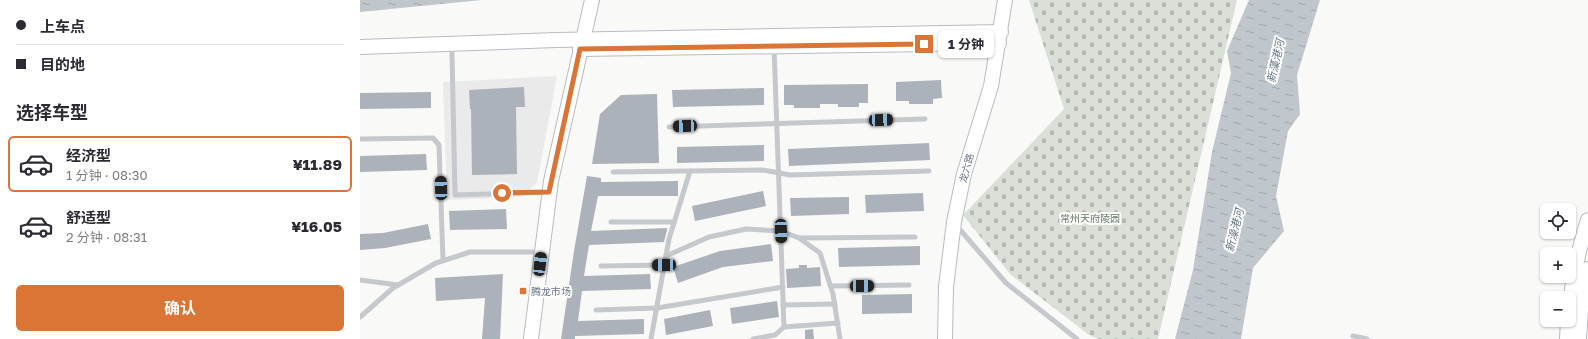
<!DOCTYPE html>
<html lang="zh">
<meta charset="utf-8">
<style>
:root{--surface:#fff;--page:#f7f7f7;--text:#2b2b33;--muted:#7c7c81;--line:#e1e1e2;--accent:#da7536}
body{margin:0;font-family:"Golos Text","Noto Sans SC",sans-serif;background:var(--page);color:var(--text);height:100vh;display:flex;flex-direction:column;font-size:15px;white-space:nowrap}
*{box-sizing:border-box;margin:0}
p{font-size:13px;color:var(--muted)}
.icon{flex:none;width:22px;height:22px;fill:none;stroke:currentColor;stroke-width:2;stroke-linecap:round;stroke-linejoin:round}
.map{position:relative;flex:1;overflow:hidden}
.drawer{display:flex;flex-direction:column;background:var(--surface);width:360px}
.drawer>*{flex:none}
.top-card{display:grid;align-content:center;height:88px;padding:0 16px;background:var(--surface)}
.fabs{position:absolute;left:1180px;top:203px;display:grid;gap:8px}
.fabs a{display:grid;place-items:center;width:36px;height:36px;border-radius:6px;background:var(--surface);box-shadow:0 1px 3px #0004;font-size:20px}
.end{position:absolute;width:18px;height:18px;margin:-9px;border:5px solid #da7536;background:#fff;box-shadow:0 0 0 2px #fff}
.from{border-radius:50%}
.bubble{position:absolute;height:28px;border-radius:6px;background:var(--surface);box-shadow:0 1px 3px #0004;font-size:13px;font-weight:700;line-height:28px;text-align:center}
.car{position:absolute;width:12px;height:24px;margin:-12px -6px;border-radius:5px;box-shadow:0 0 3px 1px #0007;background:linear-gradient(#222 24%,#8ab4d8 0 40%,#222 0 76%,#8ab4d8 0 86%,#222 0)}
.top-card b{display:flex;align-items:center;gap:14px;height:38px;font-size:15px}
.top-card b+b{border-top:1px solid var(--line)}
.top-card i{width:10px;height:10px;background:var(--text)}
ul{padding:0;list-style:none}
li{display:flex;align-items:center;gap:12px;height:56px;margin:0 8px 6px;padding:0 8px;border:2px solid transparent;border-radius:6px}
li div{flex:1}
li b{display:block;font-size:15px}
li em{font-style:normal;font-weight:700}
li.selected{border-color:var(--accent)}
li>.icon{width:36px;height:36px;stroke-width:1.5}
h2{padding:0 16px;font-size:18px;line-height:48px}
.button{display:flex;gap:8px;margin-top:auto;padding:8px 16px}
.button a{flex:1;height:46px;border-radius:6px;background:var(--accent);color:#fff;font-size:16px;font-weight:700;line-height:46px;text-align:center}
main{display:flex;flex:1;min-height:0}
.map>svg:first-child{display:block}
.built{fill:#eaeaea}
.cemetery{fill:url(#cemetery-stones)}
.water{fill:url(#water-ripples)}
.building{fill:#acb2b9}
.lines{fill:none;stroke-linecap:round;stroke-linejoin:round}
.secondary-casing{stroke:#b8bbc0;stroke-width:16}
.lane{stroke:#c5c8cc;stroke-width:5}
.secondary{stroke:#fff;stroke-width:14}
.route{stroke:#da7536;stroke-width:5}
.poi-dot{fill:#da7536;stroke:#fff;stroke-width:1.5}
.labels{text-anchor:middle;dominant-baseline:central;stroke-width:4;stroke-linejoin:round;paint-order:stroke}
.street-label{font-size:10px;fill:#6a7586;stroke:#fff}
.park-label{font-size:10px;fill:#657964;stroke:#fff}
.poi-label{font-size:10px;fill:#6a7586;stroke:#fff;text-anchor:start}
.water-label{font-size:11px;font-style:italic;fill:#667681;stroke:#fff}
</style>
<main>
<section class="drawer">
<div class="top-card">
<b><i class="from"></i>上车点</b>
<b><i></i>目的地</b>
</div>
<h2>选择车型</h2>
<ul>
<li class="selected"><svg class="icon" aria-label="car" viewBox="0 0 24 24"><path d="M5 17H2v-5l4-1 3-4h7l3 4 3 1v5h-3M9 17h6M6 11h13"/><circle cx="7" cy="17" r="2"/><circle cx="17" cy="17" r="2"/></svg><div><b>经济型</b><p>1 分钟 · 08:30</p></div><em>¥11.89</em></li>
<li><svg class="icon" aria-label="car" viewBox="0 0 24 24"><path d="M5 17H2v-5l4-1 3-4h7l3 4 3 1v5h-3M9 17h6M6 11h13"/><circle cx="7" cy="17" r="2"/><circle cx="17" cy="17" r="2"/></svg><div><b>舒适型</b><p>2 分钟 · 08:31</p></div><em>¥16.05</em></li>
</ul>
<div class="button"><a>确认</a></div>
</section>
<div class="map">
<svg width="1228" height="339" viewBox="0 0 1228 339">
<defs>
<pattern id="cemetery-stones" width="16" height="16" patternUnits="userSpaceOnUse"><rect width="16" height="16" fill="#dae0d8"/><path d="M2 7V4a2 2 0 0 1 4 0v3zM10 15v-3a2 2 0 0 1 4 0v3z" fill="#b5bab5"/></pattern>
<pattern id="water-ripples" width="26" height="14" patternUnits="userSpaceOnUse"><rect width="26" height="14" fill="#bfc7cd"/><path d="M2 4q2-2 4 0t4 0M15 11q2-2 4 0t4 0" fill="none" stroke="#9fa6ac"/></pattern>
</defs>
<rect width="100%" height="100%" fill="#f9f9f7"/>
<path class="built" d="M197,76L177,183L162,197L87,200L83,82Z"/>
<path class="cemetery" d="M669,0H877L798,339H738L729,335L650,274L603,215L704,109Z"/>
<g class="water">
<path d="M0,0H122L0,12Z"/>
<path d="M889,0H960L937,75L940,114L928,131L916,196L924,231L893,268L881,339H815L833,270L852,152L871,73L867,51Z"/>
</g>
<g class="building">
<path d="M581,80L582,98L573,99V104H549V101H536V82Z"/>
<path d="M508,84V103H499V107H478V104H460V108H434V105H424V85Z"/>
<path d="M164,87L165,107H156L157,174L112,175L111,109H110L109,90Z"/>
<path d="M404,88V105L313,107L312,90Z"/>
<path d="M71,92V108L0,109V93Z"/>
<path d="M297,94L299,163L232,164L240,114L261,95Z"/>
<path d="M569,143L570,160L429,166L428,149Z"/>
<path d="M404,145V161L317,163V147Z"/>
<path d="M66,154L67,170L0,172V156Z"/>
<path d="M227,176L241,178V182L318,181V196H238L231,231L307,228V230L304,242L229,245L224,276L290,274L291,289L222,291L218,321L284,319V334L215,336V339H201L214,251Z"/>
<path d="M403,191L406,206L335,221L332,206Z"/>
<path d="M563,193L564,211L506,213L505,195Z"/>
<path d="M489,197V214L431,216L430,198Z"/>
<path d="M146,209L147,229L90,230L89,211Z"/>
<path d="M68,224L71,239L25,248L0,250V234L23,233Z"/>
<path d="M411,244L413,261L363,267L318,283L313,267L360,251Z"/>
<path d="M560,246V265L479,267L478,248Z"/>
<path d="M439,265H447V268L460,267L461,286L427,288L426,269L439,268Z"/>
<path d="M143,274L140,339H122L125,298L76,301L75,278Z"/>
<path d="M552,294V313L502,314V295Z"/>
<path d="M417,301L419,317L372,324L370,308Z"/>
<path d="M350,310L353,326L306,335L304,319Z"/>
<path d="M453,329L454,339H445V330Z"/>
</g>
<g class="lines">
<g class="secondary-casing">
<g id="secondary">
<path d="M0,47L196,40L641,32"/>
<path d="M220,49L639,43"/>
<path d="M1209,314C1212,281 1218,250 1228,220"/>
<path d="M171,339L191,181L232,0"/>
<path d="M585,339L586,287L594,222L604,174L631,86L645,0"/>
<path d="M1207,339L1208,320"/>
<path d="M1219,339L1222,294L1228,269"/>
</g>
</g>
<g class="lane">
<path d="M92,53L95,195L188,192"/>
<path d="M309,127L565,119"/>
<path d="M0,139L73,138L79,145L83,260"/>
<path d="M253,172L403,170L430,175L569,171"/>
<path d="M251,222H314"/>
<path d="M596,225L646,283L717,339"/>
<path d="M439,238L555,237"/>
<path d="M306,256L349,237L386,229L421,231L439,238L460,253L473,294L480,339"/>
<path d="M241,266L304,265"/>
<path d="M0,280L38,285"/>
<path d="M471,286L549,285"/>
<path d="M423,305L475,304"/>
<path d="M236,310L297,308L423,287"/>
<path d="M0,317L33,288L76,263L110,252H180"/>
<path d="M424,327L478,323"/>
<path d="M993,336L1007,339"/>
<path d="M291,339L309,239L330,171"/>
<path d="M393,339L415,335L424,327L414,47"/>
</g>
<use href="#secondary" class="secondary"/>
</g>
<g class="lines">
<path class="route" d="M142,193L189,192L220,49L564,44"/>
</g>
<rect class="poi-dot" x="159" y="287" width="8" height="8" rx="2"/>
<g class="labels">
<g class="street-label">
<text transform="translate(606 168) rotate(-75)">龙六路</text>
</g>
<g class="park-label">
<text x="730" y="218">常州天府陵园</text>
</g>
<g class="poi-label">
<text x="171" y="291">腾龙市场</text>
</g>
<g class="water-label">
<text transform="translate(915 61) rotate(-77)">新藻港河</text>
<text transform="translate(874 230) rotate(-76)">新澡港河</text>
</g>
</g>
</svg>
<div class="fabs">
<a><svg class="icon" aria-label="locate" viewBox="0 0 24 24"><circle cx="12" cy="12" r="6"/><path d="M12 2v4M12 18v4M2 12h4M18 12h4"/></svg></a>
<a>+</a>
<a>−</a>
</div>
<i class="end from" style="left:142px;top:193px"></i>
<i class="end" style="left:564px;top:44px"></i>
<div class="bubble" style="left:578px;top:30px;width:56px">1 分钟</div>
<i class="car" style="left:521px;top:120px;rotate:88deg"></i>
<i class="car" style="left:325px;top:126px;rotate:268deg"></i>
<i class="car" style="left:81px;top:188px;rotate:358deg"></i>
<i class="car" style="left:421px;top:231px;rotate:178deg"></i>
<i class="car" style="left:180px;top:264px;rotate:7deg"></i>
<i class="car" style="left:304px;top:265px;rotate:269deg"></i>
<i class="car" style="left:502px;top:286px;rotate:89deg"></i>
</div>
</main>
